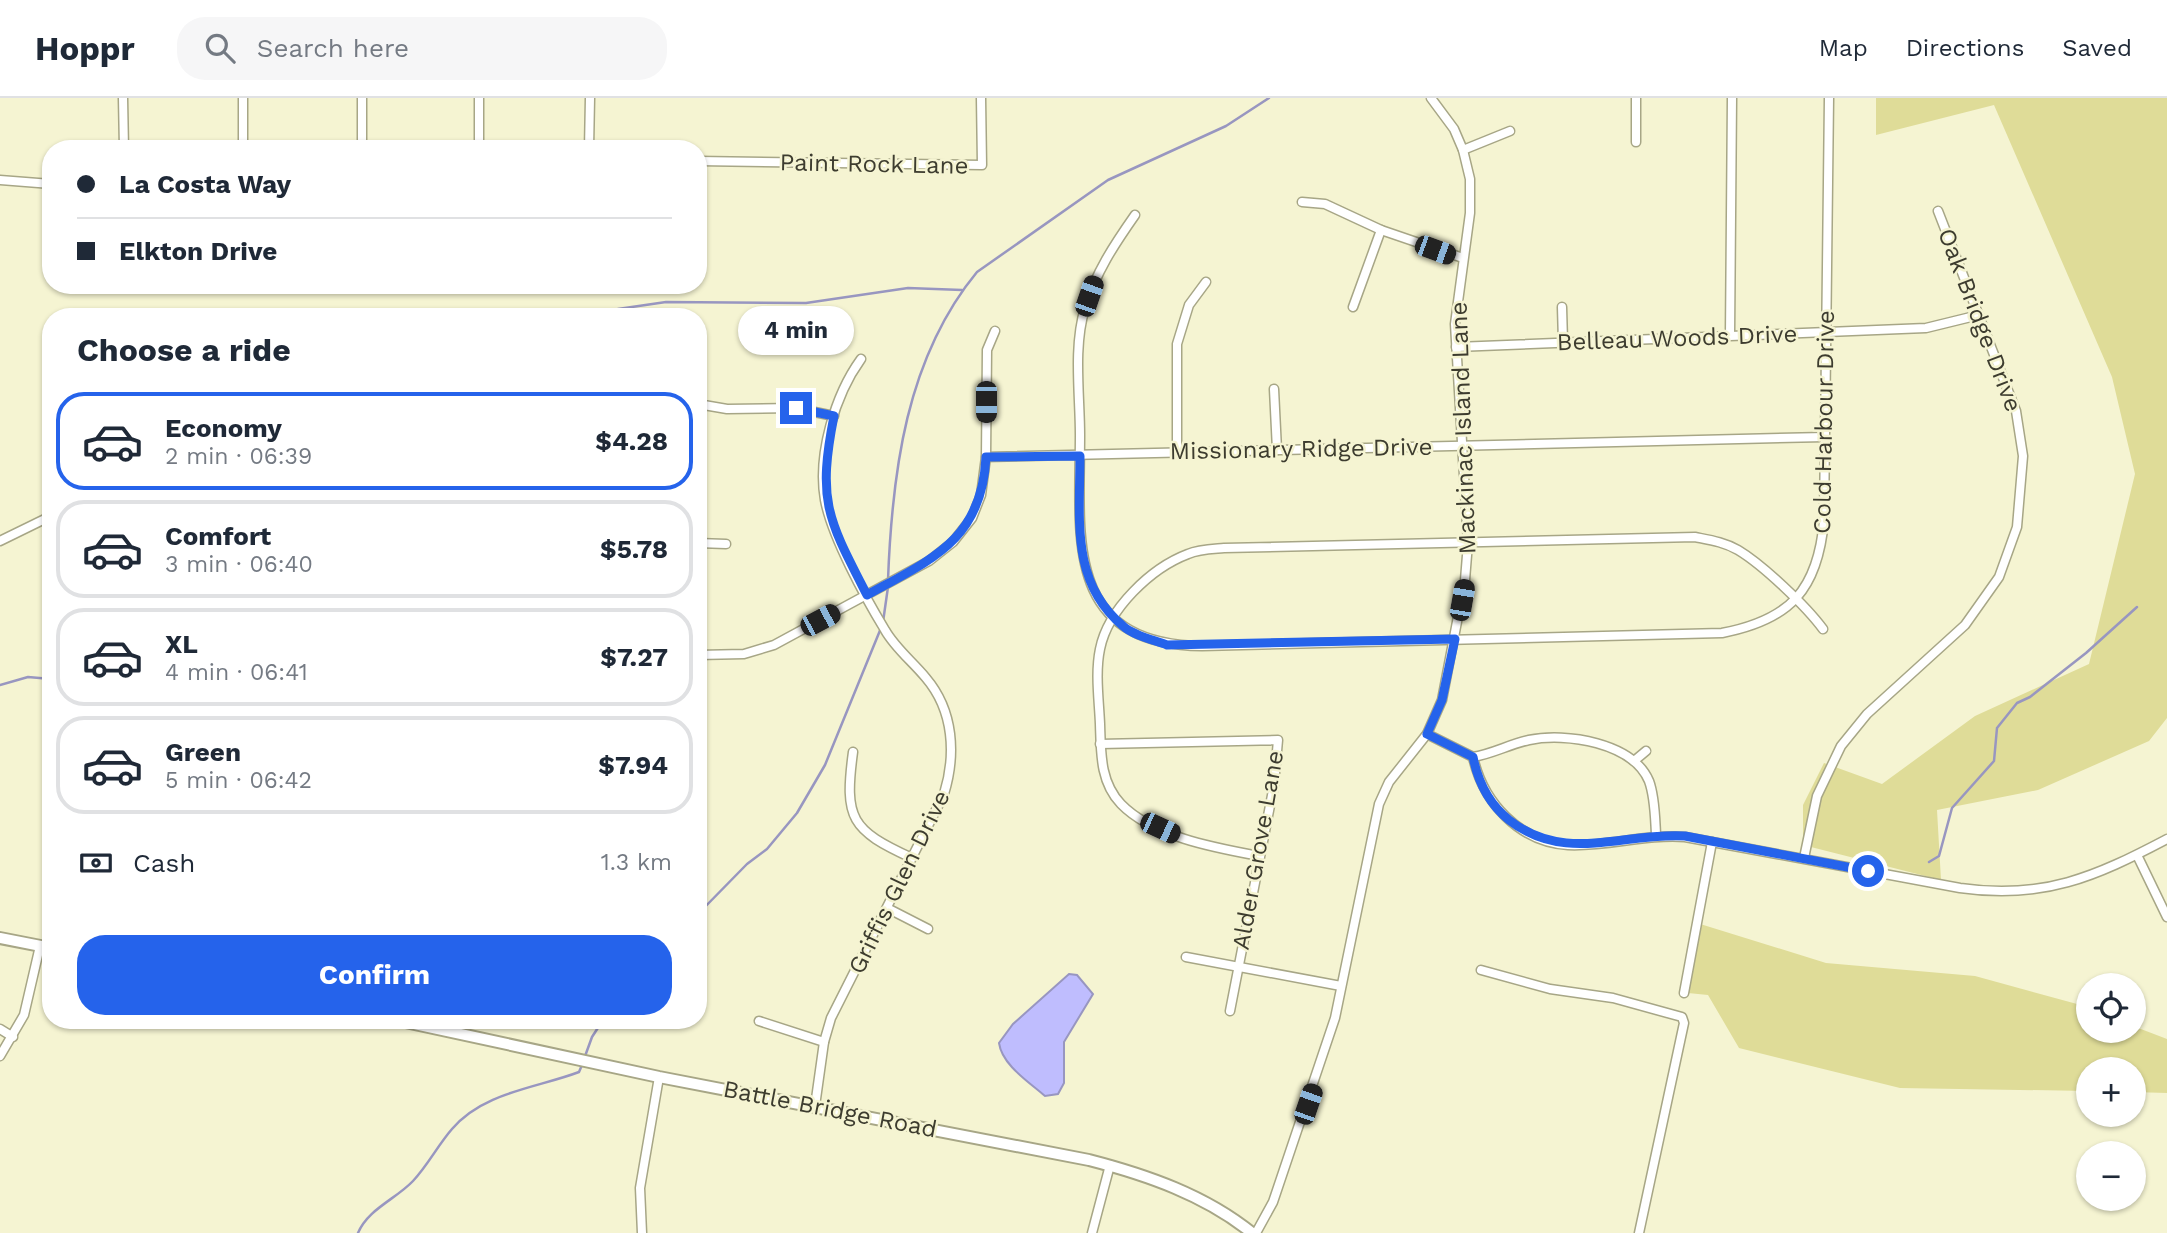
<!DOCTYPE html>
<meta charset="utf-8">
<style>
:root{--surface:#fff;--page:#f6f6f7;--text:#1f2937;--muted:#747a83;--line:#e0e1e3;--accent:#2563eb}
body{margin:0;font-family:"Work Sans",sans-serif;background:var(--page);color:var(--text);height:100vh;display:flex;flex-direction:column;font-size:26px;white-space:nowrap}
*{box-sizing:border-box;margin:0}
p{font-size:23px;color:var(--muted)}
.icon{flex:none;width:38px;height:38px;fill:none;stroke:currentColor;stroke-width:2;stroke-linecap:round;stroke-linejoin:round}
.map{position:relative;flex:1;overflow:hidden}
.side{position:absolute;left:42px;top:210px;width:665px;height:721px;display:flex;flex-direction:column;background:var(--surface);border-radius:28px;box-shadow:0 2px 5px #0004}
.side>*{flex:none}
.top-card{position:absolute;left:42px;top:42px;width:665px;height:154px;border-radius:28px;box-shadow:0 2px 5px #0004;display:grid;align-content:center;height:154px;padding:0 35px;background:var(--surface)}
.fabs{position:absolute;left:2076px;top:875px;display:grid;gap:14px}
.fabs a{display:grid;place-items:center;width:70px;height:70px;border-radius:50%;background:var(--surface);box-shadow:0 2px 5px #0004;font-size:35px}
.end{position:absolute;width:32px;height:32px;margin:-16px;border:9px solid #2563eb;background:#fff;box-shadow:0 0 0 4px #fff}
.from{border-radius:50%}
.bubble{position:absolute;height:49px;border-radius:24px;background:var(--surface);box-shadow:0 2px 5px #0004;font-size:23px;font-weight:700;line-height:49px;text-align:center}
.car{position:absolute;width:21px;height:42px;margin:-21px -10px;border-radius:9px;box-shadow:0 0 5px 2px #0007;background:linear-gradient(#222 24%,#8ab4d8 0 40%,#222 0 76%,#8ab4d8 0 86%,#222 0)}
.top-card b{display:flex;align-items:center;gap:24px;height:66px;font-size:26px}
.top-card b+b{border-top:2px solid var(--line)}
.top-card i{width:18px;height:18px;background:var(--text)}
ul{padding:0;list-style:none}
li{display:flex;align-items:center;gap:21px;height:98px;margin:0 14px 10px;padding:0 21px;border:4px solid var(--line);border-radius:28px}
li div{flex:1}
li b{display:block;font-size:26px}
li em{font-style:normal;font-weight:700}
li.selected{border-color:var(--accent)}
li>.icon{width:63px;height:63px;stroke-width:1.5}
h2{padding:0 35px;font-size:32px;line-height:84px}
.pay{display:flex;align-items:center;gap:18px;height:77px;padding:0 35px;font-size:26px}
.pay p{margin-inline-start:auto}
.button{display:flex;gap:14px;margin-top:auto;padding:14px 35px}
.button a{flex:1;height:80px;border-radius:28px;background:var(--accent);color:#fff;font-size:28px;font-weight:700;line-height:80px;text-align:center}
header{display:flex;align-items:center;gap:42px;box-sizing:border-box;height:98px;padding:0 35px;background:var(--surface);border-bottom:2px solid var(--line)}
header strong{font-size:33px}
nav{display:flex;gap:38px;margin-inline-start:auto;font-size:24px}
.search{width:490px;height:63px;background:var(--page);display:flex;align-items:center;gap:18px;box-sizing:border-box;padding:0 24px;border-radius:28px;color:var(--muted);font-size:26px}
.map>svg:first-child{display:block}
.green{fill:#dfdc98}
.water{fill:#bfbdfe;stroke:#9896c0;stroke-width:2}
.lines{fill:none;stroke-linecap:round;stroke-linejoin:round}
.stream{stroke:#9896c0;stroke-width:2.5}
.street-casing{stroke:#a7a686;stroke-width:11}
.secondary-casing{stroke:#a7a686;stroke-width:14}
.street{stroke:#fff;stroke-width:8}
.secondary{stroke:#fff;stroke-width:10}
.route{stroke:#2563eb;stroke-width:9}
.labels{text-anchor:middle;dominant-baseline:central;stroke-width:5;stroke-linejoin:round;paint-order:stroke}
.street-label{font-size:24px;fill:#3d3c2f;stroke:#f5f4d2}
</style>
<header>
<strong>Hoppr</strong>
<div class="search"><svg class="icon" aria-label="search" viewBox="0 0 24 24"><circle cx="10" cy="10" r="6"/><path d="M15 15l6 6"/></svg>Search here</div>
<nav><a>Map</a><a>Directions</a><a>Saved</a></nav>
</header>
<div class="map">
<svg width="2167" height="1135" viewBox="0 0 2167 1135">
<rect width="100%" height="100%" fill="#f5f4d2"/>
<g class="green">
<path d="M1876,0H2167V620L2149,643L2038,692L1937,712L1941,782L1803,747V707L1824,665L1882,686L1975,618L2089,566L2135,376L2112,279L1994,7L1876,37Z"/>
<path d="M1697,825L1826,865L1975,878L2077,906L2088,910V933H2133V928L2167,941V995L2133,994V971H2088V993L1900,990L1739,950L1708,897L1688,895Z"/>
</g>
<path class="water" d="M1069,876L1077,877L1093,896L1064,944V985L1058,996L1045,998C1029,984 1002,967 999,945L1013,926Z"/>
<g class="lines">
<g class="stream">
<path d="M610,219L618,211L666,204L806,205L908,190L962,192"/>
<path d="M888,482C892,375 906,260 977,174L1108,82L1226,28L1269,0"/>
<path d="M883,524L888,489"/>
<path d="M0,587L28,579L51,581"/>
<path d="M1929,764L1939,758L1952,710L1994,663L1997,630L2017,605L2030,599L2086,555L2137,509"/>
<path d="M698,816L747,766L767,751L797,715L825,667L881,530"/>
<path d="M584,961L592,939L603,922"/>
<path d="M358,1135C368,1111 396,1101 413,1083C428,1067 438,1047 452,1031C483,994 537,990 579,974L582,967"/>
</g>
<g class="street-casing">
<g id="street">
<path d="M123,0L124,51"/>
<path d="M362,0V51"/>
<path d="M1636,44V0"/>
<path d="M243,51V0"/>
<path d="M479,51V0"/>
<path d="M589,51L590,0"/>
<path d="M1463,52L1510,33"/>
<path d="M698,63L982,67L981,0"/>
<path d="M0,82L51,86"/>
<path d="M1302,104L1325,106L1381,132L1463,160"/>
<path d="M1135,117C1114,147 1096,174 1085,210C1073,249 1080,297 1080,337C1080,439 1063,546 1202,548L1722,535C1790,522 1818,492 1824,422L1829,0"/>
<path d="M1353,209L1381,132"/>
<path d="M1562,209L1563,244"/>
<path d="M1730,237L1732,0"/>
<path d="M1456,249L1926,230L1979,217"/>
<path d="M1274,291L1277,352"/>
<path d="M698,306L727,311L795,310L834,318"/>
<path d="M1177,354V246L1189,207L1206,184"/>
<path d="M986,359L1825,339"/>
<path d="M0,443L51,418"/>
<path d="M698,445L726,446"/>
<path d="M698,557L744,556L774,547L929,463L953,444L972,420L981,397L986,359L987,252L995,233"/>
<path d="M1427,636L1473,659C1492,656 1510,646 1529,642C1566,634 1633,645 1649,683C1655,699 1655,720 1656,736"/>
<path d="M1100,646L1278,642L1274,687L1230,913"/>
<path d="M853,654C844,721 851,732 912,760"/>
<path d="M1473,659C1483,704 1519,744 1568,747C1607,749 1645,736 1685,739L1960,790C2043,802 2095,779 2167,741"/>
<path d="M1634,663L1646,653"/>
<path d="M2137,757L2167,819"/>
<path d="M1259,758C1216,750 1153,739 1121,706C1100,684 1101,655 1100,626C1099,602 1095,575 1100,551C1108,511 1151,470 1188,456C1199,451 1212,451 1224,450L1695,439C1710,442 1724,444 1738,452C1763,467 1806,508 1823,531"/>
<path d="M1804,760L1817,698L1841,648L1867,616L1965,527L1999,479L2017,429L2023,358L2016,313L1938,113"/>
<path d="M887,810L928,831"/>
<path d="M1186,859L1341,888"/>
<path d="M1481,872L1550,891L1613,900L1682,919L1684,925L1639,1135"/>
<path d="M1684,895L1712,744"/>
<path d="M759,923L824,944"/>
<path d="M0,931L13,939"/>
<path d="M0,958L24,917L40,848"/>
<path d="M815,1008L824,944L831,920L944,696C956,657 954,613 926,580C913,564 895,550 885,532C865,499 832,439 825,402C817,357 835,297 861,261"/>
<path d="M642,1135L640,1090L659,979"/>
<path d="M1092,1135L1110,1067"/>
<path d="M1256,1135L1273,1104L1335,920L1379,706L1389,684L1427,636L1442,602L1465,482L1468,445L1455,226L1470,115V81L1463,52L1454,31L1431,0"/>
</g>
</g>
<g class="secondary-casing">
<g id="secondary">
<path d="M0,840L51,850"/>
<path d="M396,922L659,979L1089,1062C1147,1077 1205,1097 1252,1135"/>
</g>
</g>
<use href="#street" class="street"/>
<use href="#secondary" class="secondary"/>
</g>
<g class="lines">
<path class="route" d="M796,310L834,318C817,404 828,421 867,497C932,461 982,442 986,359L1080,358C1080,420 1070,484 1123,528C1134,538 1154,542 1167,547L1455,541L1442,602L1427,636L1473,659C1478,684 1489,706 1509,722C1565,766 1622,734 1685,738L1868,773"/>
</g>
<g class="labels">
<g class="street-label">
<text transform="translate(874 66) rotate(1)">Paint Rock Lane</text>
<text transform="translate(1980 222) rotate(69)">Oak Bridge Drive</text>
<text transform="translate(1677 240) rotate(-2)">Belleau Woods Drive</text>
<text transform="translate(1824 324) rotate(-89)">Cold Harbour Drive</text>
<text transform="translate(1463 330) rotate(-92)">Mackinac Island Lane</text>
<text transform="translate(1301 351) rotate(-1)">Missionary Ridge Drive</text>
<text transform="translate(1258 752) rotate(-80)">Alder Grove Lane</text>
<text transform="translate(899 784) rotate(-64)">Griffis Glen Drive</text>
<text transform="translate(830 1011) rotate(11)">Battle Bridge Road</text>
</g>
</g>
</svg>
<div class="fabs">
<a><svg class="icon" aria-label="locate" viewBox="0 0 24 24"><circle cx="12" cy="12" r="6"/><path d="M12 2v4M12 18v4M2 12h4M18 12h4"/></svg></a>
<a>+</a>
<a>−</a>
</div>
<i class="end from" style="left:1868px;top:773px"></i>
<i class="end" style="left:796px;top:310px"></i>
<div class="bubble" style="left:738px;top:208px;width:116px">4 min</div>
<i class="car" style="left:1435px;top:152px;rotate:110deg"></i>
<i class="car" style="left:1089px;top:198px;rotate:19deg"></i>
<i class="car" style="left:986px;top:304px;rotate:180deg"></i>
<i class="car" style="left:1462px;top:502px;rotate:10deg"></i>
<i class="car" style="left:820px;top:522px;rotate:62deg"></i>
<i class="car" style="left:1160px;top:730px;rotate:115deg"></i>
<i class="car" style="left:1308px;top:1006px;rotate:19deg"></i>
<div class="top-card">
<b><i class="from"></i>La Costa Way</b>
<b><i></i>Elkton Drive</b>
</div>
<section class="side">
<h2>Choose a ride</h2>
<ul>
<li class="selected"><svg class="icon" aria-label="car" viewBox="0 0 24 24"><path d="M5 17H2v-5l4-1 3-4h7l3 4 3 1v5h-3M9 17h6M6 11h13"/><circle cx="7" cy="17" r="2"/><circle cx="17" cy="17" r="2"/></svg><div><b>Economy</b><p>2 min · 06:39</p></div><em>$4.28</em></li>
<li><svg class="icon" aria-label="car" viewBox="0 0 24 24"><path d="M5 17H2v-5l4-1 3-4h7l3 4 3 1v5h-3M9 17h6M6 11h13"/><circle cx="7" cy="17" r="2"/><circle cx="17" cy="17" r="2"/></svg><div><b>Comfort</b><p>3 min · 06:40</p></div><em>$5.78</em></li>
<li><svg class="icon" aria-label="car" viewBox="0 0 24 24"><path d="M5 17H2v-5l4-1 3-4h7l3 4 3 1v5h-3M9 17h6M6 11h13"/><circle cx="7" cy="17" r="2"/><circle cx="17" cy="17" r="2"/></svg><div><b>XL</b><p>4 min · 06:41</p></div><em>$7.27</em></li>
<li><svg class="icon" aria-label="car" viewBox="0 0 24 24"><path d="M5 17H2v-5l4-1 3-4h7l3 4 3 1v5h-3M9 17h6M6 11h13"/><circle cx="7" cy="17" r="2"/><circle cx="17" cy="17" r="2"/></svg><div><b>Green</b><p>5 min · 06:42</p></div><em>$7.94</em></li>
</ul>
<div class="pay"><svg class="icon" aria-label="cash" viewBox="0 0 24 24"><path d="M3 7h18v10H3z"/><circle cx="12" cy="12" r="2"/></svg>Cash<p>1.3 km</p></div>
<div class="button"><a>Confirm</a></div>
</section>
</div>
